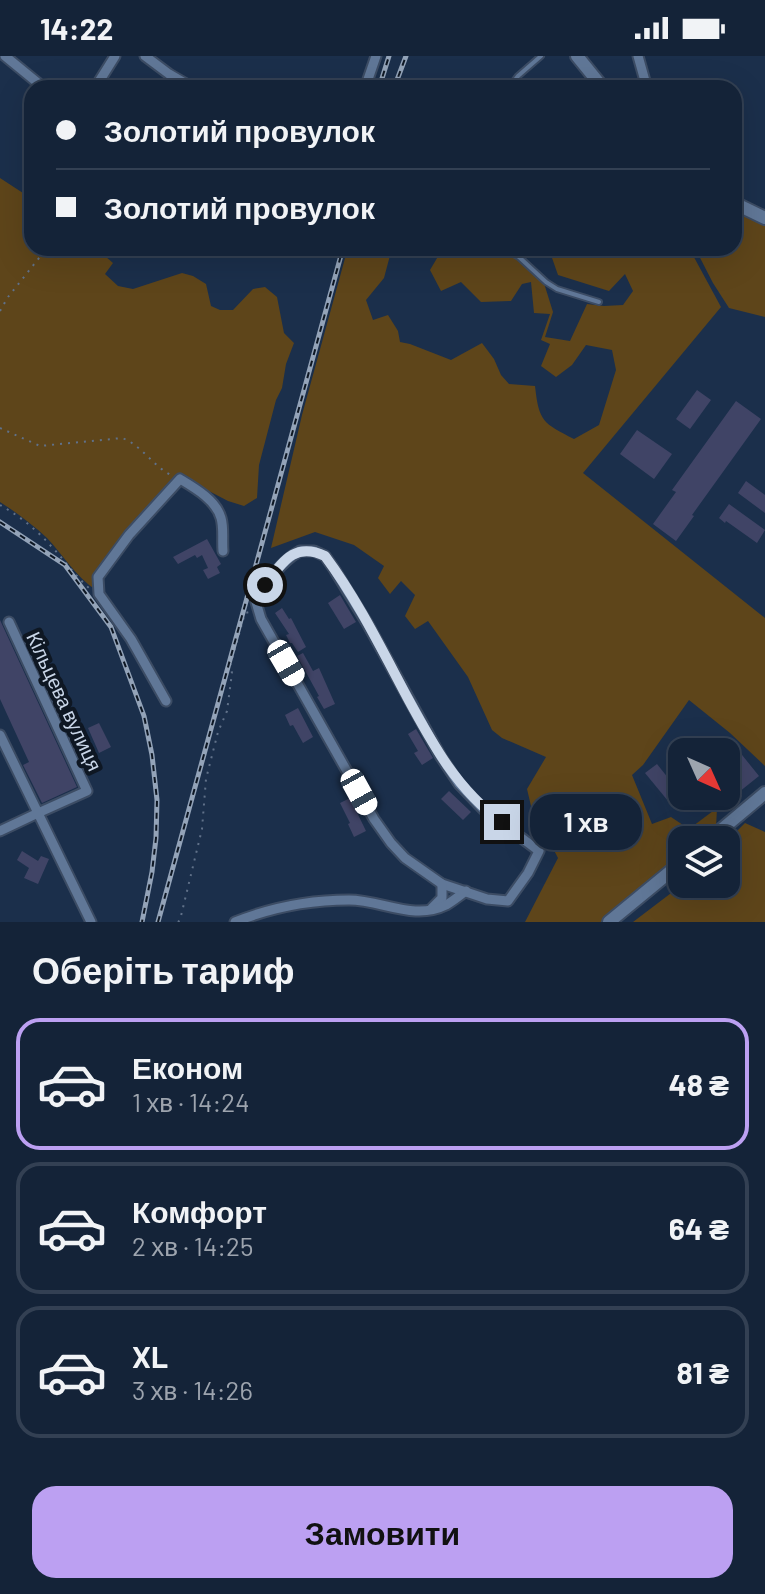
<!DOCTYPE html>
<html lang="uk">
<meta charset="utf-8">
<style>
:root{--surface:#142338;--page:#212f43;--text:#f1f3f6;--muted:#9da4ae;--line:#334053;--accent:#bca0f2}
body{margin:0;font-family:Barlow,sans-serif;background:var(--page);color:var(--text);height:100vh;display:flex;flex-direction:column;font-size:30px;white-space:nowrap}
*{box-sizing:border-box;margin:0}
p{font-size:26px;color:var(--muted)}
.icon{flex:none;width:44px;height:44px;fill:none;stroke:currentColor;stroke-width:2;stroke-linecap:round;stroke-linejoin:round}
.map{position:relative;height:866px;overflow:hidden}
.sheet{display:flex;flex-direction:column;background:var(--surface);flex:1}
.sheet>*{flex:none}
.banner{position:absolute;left:24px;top:24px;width:718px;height:176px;border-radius:24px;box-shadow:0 8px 32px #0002,0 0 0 2px var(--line);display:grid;align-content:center;height:176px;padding:0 32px;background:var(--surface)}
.needle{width:52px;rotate:135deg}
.buttons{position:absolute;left:668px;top:682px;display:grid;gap:16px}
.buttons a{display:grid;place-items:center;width:72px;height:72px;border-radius:16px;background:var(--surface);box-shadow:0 8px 32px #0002,0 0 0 2px var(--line);font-size:40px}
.end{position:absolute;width:36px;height:36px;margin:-18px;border:10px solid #c9d6e8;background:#111;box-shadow:0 0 0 4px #111}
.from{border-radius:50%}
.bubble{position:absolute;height:56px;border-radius:24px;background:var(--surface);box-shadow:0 8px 32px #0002,0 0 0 2px var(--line);font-size:26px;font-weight:700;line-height:56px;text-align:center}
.car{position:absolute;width:24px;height:48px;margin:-24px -12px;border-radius:10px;box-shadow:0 0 6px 2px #0007;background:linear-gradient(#fff 24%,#345 0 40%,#fff 0 76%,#345 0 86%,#fff 0)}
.banner b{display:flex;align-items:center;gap:28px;height:76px;font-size:30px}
.banner b+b{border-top:2px solid var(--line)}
.banner i{width:20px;height:20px;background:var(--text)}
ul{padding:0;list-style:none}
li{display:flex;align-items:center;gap:24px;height:132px;margin:0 16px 12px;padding:0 16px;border:4px solid var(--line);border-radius:24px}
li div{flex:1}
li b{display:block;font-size:30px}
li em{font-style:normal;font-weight:700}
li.on{border-color:var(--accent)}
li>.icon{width:72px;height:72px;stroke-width:1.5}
h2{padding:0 32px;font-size:36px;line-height:96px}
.primary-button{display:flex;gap:16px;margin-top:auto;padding:16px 32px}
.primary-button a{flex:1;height:92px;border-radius:24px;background:var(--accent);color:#111;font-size:32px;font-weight:700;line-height:92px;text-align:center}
.status{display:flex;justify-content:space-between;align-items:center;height:56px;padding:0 40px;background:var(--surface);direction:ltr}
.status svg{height:22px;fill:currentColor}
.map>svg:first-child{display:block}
.green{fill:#5e451a}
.building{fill:#404466}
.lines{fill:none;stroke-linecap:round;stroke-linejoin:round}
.lane-casing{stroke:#3c4c64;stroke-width:8}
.street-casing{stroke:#3c4c64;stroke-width:13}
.secondary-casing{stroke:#3c4c64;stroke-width:16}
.path{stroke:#607189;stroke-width:2;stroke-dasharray:2 6;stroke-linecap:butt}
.lane{stroke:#607797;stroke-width:4}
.street{stroke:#607797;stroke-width:9}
.secondary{stroke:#607797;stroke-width:12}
.rail-casing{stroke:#93a3b8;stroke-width:5}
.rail{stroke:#0e1723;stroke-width:2;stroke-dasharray:6;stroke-linecap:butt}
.route{stroke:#c9d6e8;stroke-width:10}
.labels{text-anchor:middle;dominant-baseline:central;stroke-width:8;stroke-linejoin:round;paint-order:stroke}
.street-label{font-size:20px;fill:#c9d6e8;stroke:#0e1723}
</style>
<div class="status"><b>14:22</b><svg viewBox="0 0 49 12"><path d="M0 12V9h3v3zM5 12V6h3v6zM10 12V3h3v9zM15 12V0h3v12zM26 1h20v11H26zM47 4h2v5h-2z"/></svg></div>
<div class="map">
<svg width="765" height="866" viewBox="0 0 765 866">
<rect width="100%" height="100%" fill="#1b2f4b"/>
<g class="green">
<path d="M0,122L23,137L32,125V192H111L105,200L113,207L105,218L118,230L133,233L182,217L193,220L206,228L211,250L220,254H233L253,233L265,231L277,241L284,277L294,287L286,308L282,332L276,344L259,409L257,442L244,450L228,445L180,420L121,483L96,534C76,521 63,499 47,482C33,469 16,456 0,446Z"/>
<path d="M734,153L765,168V261L729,252L713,227L695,192H734Z"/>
<path d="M354,192H392L384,222L366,244L373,264L388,259L398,275L400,286L410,288L451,304L482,287L494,303L501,319L509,328L535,330C539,366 543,367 574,383L599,369L616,314L612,294L586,289L572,309L556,321L541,310L550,288L541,284L550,258L534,257L531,226L522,228L511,245L481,246L461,226L441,235L430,214L443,192H498L519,201L543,224L553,256L545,281L570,285L587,248L604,250L623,249L633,235L625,218L609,235L558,219L551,199L554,192H689L721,251L583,417L765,562V710L730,677L689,644L643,709L632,719L652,768L671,761L689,773L717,752L716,772L702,784H682V800L601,866H525L558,802L531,750L527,733L546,701L502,682L492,674L468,621L428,565L415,573L405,560L415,539L401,525L390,538L378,522L384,510L354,489L315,476L271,492L302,359L347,195Z"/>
<path d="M745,767L765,776V866H633L683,828H726V786Z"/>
</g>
<g class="building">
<path d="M697,334L711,344L690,373L676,363Z"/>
<path d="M736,345L761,363L692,459L694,460L676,485L653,468L676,436L672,434Z"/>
<path d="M637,374L672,398L654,423L620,398Z"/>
<path d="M746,425L765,439V457L738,437Z"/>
<path d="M729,448L765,474L757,487L726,465L725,467L719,462Z"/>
<path d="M207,483L221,508L217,511L220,517L208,523L203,514L208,512L202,499L197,502L195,499L178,508L173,501Z"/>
<path d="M340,539L356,566L344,573L328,547Z"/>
<path d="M282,552L289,563L291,562L306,591L298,596L292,587H290L286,579L289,578L275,557Z"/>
<path d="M0,564L77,731L42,747L23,709L29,706L0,643Z"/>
<path d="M303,597L313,615L319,612L335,648L324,653L317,641L319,640L297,600Z"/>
<path d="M298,652L313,681L303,687L293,669L290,670L285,659Z"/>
<path d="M99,667L111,691L99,697L88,672Z"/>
<path d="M416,673L433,702L422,709L414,697L418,695L408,678Z"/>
<path d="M730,684L759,720L739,736L742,740L737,745L733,741L722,749L715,740H726V696L721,691Z"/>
<path d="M657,708L684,742L673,751L645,717Z"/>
<path d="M449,735L471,756L463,764L441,743Z"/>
<path d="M350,742L366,775L354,781L348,768L350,767L340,747Z"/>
<path d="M22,795L38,805L41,800L49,803L38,828L24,822L29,812L17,804Z"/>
</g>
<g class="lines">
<g class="lane-casing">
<g id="lane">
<path d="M509,32L518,20L541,0"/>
<path d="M503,192L519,201L546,226L557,233L599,246"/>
</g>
</g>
<g class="street-casing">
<g id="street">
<path d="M5,0L44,32"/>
<path d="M145,0L169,18L193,32"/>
<path d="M638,0L647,32"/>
<path d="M95,32L115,0"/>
<path d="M365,32L376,0"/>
<path d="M300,495H314L325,500L334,513L367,567L441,701L459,728L483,753L539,795L528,817L508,845L487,843L442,828L405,802L391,787L374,763L261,563L256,546C267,526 280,506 300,495Z"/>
<path d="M9,566L87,735L38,757L91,866"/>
<path d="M166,645L131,583L99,538L98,521L129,479L180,423C195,432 216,444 221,462C224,472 222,484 223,495"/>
<path d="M0,679L38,757L0,775"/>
<path d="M432,852L442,842V828"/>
<path d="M235,866C270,852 311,844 349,844C382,844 414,865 446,849C453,845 460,839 466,835"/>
</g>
</g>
<g class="secondary-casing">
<g id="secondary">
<path d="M577,0L603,32"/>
<path d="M734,147L765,162"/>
<path d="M709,784L765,737"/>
<path d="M609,866L682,806"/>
</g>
</g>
<g class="path">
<path d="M0,255L8,241L47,192"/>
<path d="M0,372L40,390L122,382C142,389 153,411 173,420"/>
<path d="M0,449C18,459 36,473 50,489C64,503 74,519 89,532"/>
<path d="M178,866L180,864L202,773L206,723L218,676L227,655L232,617L230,610L245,557L250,556"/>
</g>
<use href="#lane" class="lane"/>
<use href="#street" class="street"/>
<use href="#secondary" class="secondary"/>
<g class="rail-casing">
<g id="rail">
<path d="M379,32L389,0"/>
<path d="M394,32L406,0"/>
<path d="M0,466L65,509L111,571L144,660L152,699L157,744L156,782L152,816L142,866"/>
<path d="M158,866L343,192"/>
</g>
</g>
<use href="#rail" class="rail"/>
</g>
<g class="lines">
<path class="route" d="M265,529C282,507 294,485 325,500C357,543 381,592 406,639C432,687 457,734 502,766"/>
</g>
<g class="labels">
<g class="street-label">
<text transform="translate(65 645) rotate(65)">Кільцева вулиця</text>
</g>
</g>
</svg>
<div class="buttons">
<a><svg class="needle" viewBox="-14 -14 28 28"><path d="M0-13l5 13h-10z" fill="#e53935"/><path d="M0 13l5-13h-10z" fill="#9da4ae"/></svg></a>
<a><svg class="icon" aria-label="layers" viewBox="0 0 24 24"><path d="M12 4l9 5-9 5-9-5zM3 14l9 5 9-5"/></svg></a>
</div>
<i class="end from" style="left:265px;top:529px"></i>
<i class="end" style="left:502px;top:766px"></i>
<div class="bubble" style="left:530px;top:738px;width:112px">1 хв</div>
<i class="car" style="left:286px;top:607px;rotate:150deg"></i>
<i class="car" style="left:359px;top:736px;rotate:151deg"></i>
<div class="banner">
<b><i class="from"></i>Золотий провулок</b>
<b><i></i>Золотий провулок</b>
</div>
</div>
<section class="sheet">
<h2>Оберіть тариф</h2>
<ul>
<li class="on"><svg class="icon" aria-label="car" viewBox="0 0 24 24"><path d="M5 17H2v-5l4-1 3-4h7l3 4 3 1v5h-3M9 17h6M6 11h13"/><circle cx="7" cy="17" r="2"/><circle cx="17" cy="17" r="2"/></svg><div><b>Економ</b><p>1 хв · 14:24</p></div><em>48 ₴</em></li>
<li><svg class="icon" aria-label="car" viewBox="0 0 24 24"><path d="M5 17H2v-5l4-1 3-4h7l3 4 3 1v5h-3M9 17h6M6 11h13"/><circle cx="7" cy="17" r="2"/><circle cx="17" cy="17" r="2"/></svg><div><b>Комфорт</b><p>2 хв · 14:25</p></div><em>64 ₴</em></li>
<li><svg class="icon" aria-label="car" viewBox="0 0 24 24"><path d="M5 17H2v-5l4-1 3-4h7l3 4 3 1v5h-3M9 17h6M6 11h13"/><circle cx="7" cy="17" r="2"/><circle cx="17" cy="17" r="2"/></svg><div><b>XL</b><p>3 хв · 14:26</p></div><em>81 ₴</em></li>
</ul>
<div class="primary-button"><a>Замовити</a></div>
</section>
